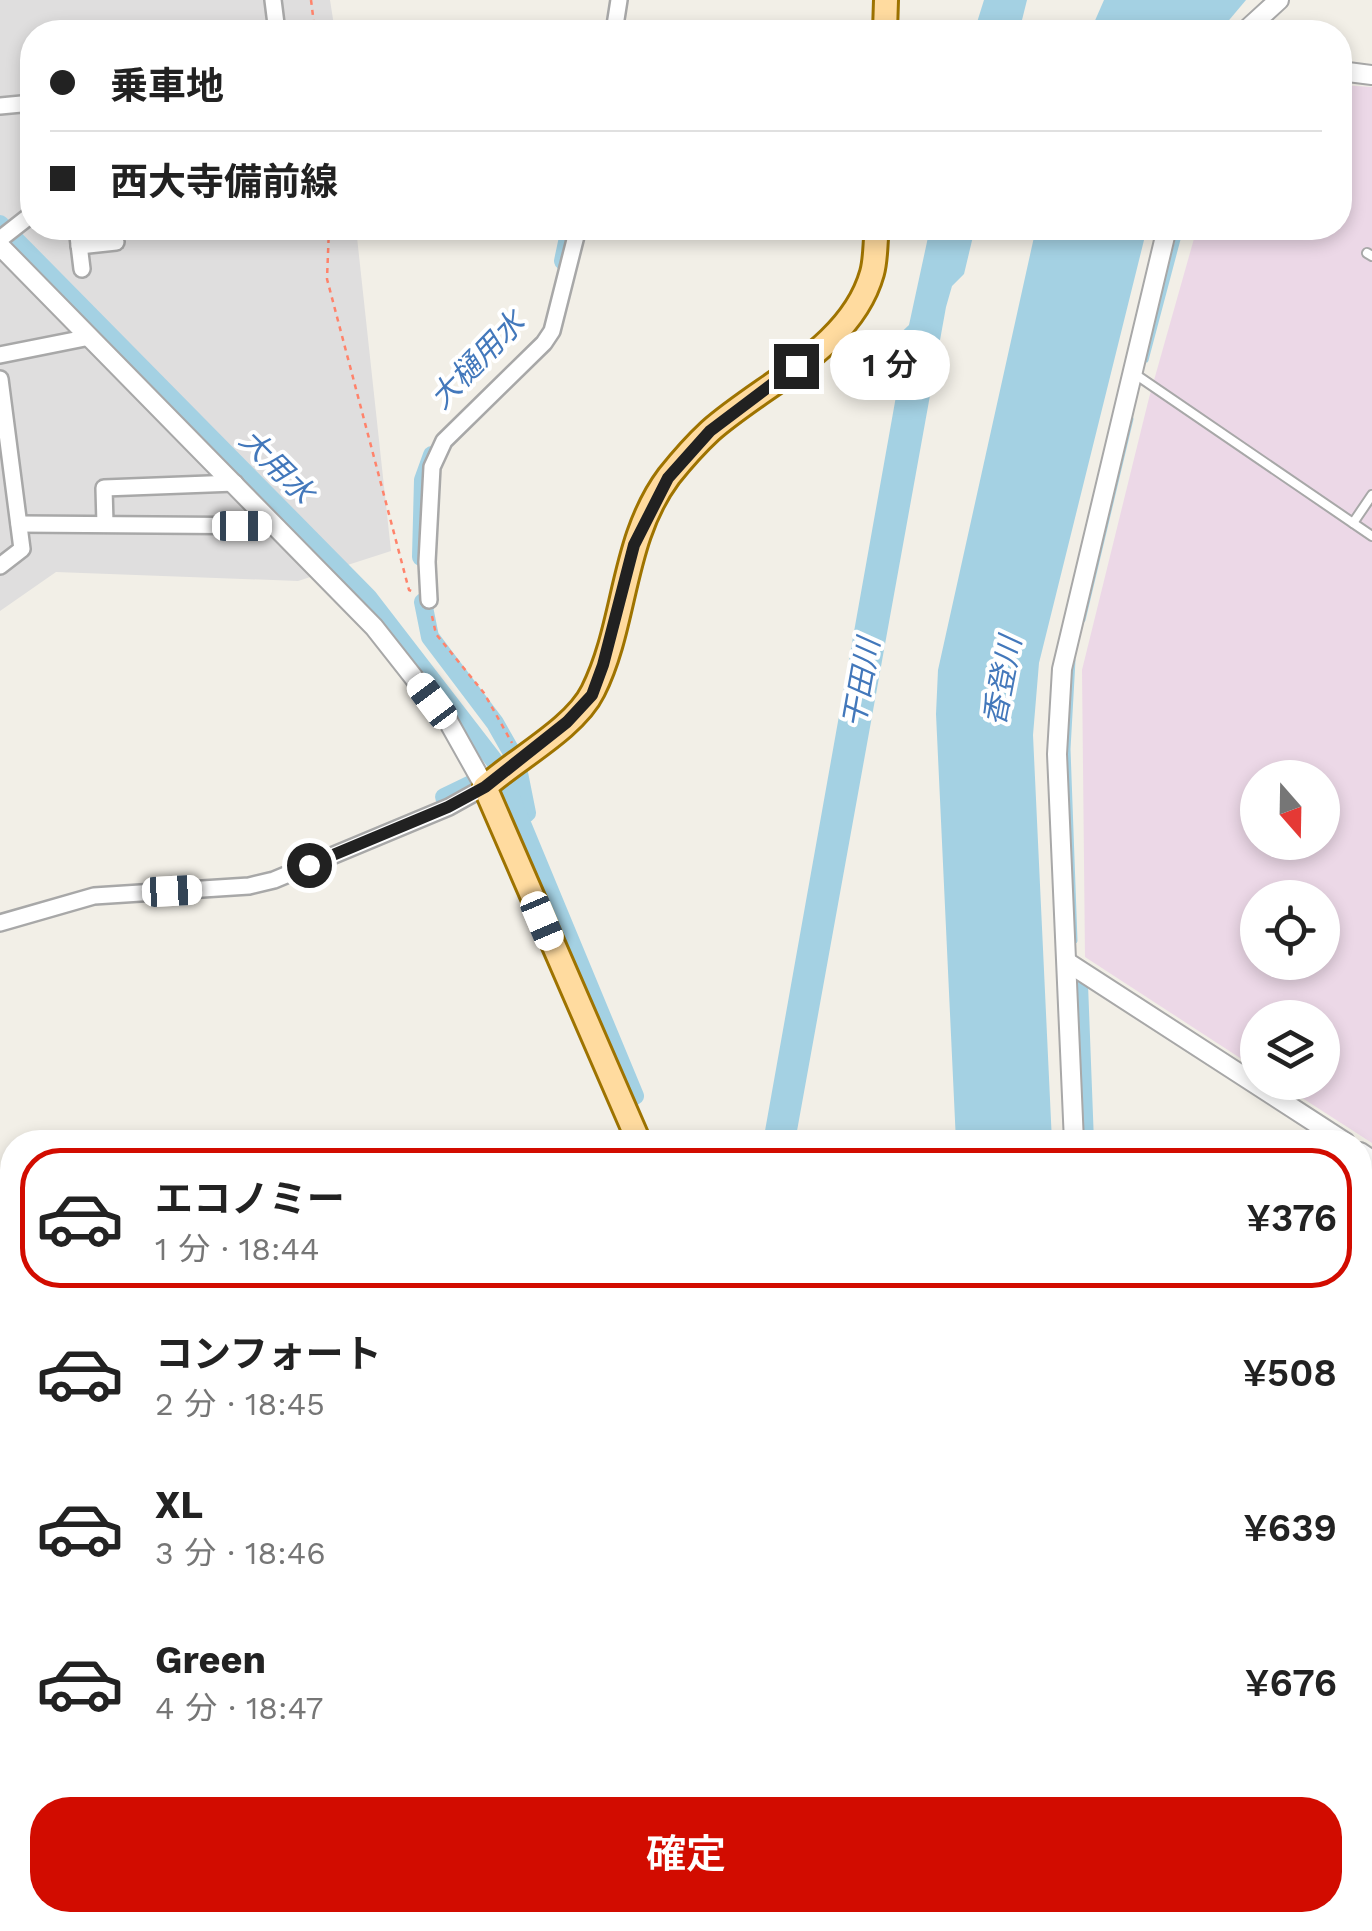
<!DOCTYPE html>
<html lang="ja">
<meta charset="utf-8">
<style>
:root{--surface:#fff;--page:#f6f6f6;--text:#222;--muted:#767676;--line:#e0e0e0;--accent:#d20c00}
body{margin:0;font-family:"Work Sans","Noto Sans JP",sans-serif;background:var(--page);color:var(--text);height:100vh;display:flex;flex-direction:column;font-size:38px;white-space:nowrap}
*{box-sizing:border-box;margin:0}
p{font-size:32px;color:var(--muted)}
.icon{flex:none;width:55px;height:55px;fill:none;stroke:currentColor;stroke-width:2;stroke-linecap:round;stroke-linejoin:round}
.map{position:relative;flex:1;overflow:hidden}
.side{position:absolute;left:0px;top:1130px;width:1372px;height:802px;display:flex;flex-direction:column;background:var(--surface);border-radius:40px 40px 0 0;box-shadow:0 5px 15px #0003}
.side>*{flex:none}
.banner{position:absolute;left:20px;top:20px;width:1332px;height:220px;border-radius:40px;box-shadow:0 5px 15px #0003;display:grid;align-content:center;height:220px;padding:0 30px;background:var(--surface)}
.needle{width:65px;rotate:160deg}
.fabs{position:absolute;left:1240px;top:760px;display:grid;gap:20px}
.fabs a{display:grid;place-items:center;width:100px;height:100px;border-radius:50%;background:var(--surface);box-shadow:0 5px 15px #0003;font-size:50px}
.end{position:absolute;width:45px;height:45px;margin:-22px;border:12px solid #212121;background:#fff;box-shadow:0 0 0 5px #fff}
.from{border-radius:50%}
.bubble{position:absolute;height:70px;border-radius:35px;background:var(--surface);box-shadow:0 5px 15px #0003;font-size:32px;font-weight:600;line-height:70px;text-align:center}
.car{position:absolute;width:30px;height:60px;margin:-30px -15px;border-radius:12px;box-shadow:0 0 8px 2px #0007;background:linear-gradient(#fff 24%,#345 0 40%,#fff 0 76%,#345 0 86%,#fff 0)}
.banner b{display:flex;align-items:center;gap:35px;height:95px;font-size:38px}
.banner b+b{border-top:2px solid var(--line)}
.banner i{width:25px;height:25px;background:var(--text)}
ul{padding:18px 0 0;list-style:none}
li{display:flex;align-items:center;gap:30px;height:140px;margin:0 20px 15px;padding:0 10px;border:5px solid transparent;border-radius:40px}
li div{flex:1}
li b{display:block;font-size:38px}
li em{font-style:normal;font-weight:600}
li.active{border-color:var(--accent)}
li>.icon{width:90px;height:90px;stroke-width:1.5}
.primary-button{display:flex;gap:20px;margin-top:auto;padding:20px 30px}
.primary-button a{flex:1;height:115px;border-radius:40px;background:var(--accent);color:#fff;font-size:40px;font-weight:600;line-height:115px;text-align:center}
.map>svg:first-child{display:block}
.residential{fill:#dfdede}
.industrial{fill:#ecd8e7;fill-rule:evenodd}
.water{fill:#a4d1e3}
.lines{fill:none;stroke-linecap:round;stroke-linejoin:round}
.stream{stroke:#a4d1e3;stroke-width:5}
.canal{stroke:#a4d1e3;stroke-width:18}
.service-casing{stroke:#a8a8a8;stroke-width:12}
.minor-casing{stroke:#a8a8a8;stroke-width:20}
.tertiary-casing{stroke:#a8a8a8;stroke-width:22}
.primary-casing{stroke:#9e7300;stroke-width:28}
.path{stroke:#ff836b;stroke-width:2.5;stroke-dasharray:5 5;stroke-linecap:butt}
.service{stroke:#fff;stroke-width:8}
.minor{stroke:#fff;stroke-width:15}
.tertiary{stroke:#fff;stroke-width:18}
.primary{stroke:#ffdb9f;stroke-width:22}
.route{stroke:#212121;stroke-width:12}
.labels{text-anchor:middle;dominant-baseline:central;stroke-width:8;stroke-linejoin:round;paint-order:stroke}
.water-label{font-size:30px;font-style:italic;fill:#4378bb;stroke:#fff}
</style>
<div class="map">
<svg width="1372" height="1931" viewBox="0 0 1372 1931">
<rect width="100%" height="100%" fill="#f2efe7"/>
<path class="residential" d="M0,0H330L335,32H32V228H356L391,551L298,581L56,572L0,611Z"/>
<path class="industrial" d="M1340,85L1372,87V1143L1279,1083L1322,1082V1018H1258L1257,1069L1085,957L1082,670L1149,398L1197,228H1340ZM1258,778H1322V842H1258ZM1258,898H1322V962H1258Z"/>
<g class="water">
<path d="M984,0H1027L1019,32H974Z"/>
<path d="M1104,0H1246L1219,32H1090Z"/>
<path d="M930,228H975L964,274L952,286L946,307L795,1142H763L903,357L892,341L909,325Z"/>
<path d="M1036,228H1147L1039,663L1033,735L1052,1142H956L936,714L938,670Z"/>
<path d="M1000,1920H1095L1096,1931H1001Z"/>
</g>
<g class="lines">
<g class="stream">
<path d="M1258,32L1269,20"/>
<path d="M1146,360L1181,228"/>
<path d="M1083,620L1131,419"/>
<path d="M1073,660L1068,749L1075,941"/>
</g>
<g class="canal">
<path d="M0,224L368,597L496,763"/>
<path d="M563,261L570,228"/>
<path d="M421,557L423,480L432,455"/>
<path d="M423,602L430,637L495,723L512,753"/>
<path d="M518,768L527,813"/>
<path d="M506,785L635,1096"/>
<path d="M444,797L471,784"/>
<path d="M1079,984L1085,1142"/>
<path d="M0,1692L12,1791"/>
<path d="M30,1920L32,1931"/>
<path d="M1126,1920L1127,1931"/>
<path d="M1270,1920L1277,1931"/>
</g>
<g class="service-casing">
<g id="service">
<path d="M1367,253L1372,256"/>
<path d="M1132,372L1372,536"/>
<path d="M1353,523L1372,495"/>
<path d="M1360,1253L1372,1236"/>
<path d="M1360,1279L1372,1287"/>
<path d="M1360,1366L1372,1349"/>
<path d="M1360,1402L1372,1410"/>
</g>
</g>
<g class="minor-casing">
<g id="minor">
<path d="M273,0L277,32"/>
<path d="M614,32L619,0"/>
<path d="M0,106L32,103"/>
<path d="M77,228L82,269"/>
<path d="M0,239L32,214"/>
<path d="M79,246L116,242"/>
<path d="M0,355L90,337"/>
<path d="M0,379L22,549L0,566"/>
<path d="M19,524L276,526"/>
<path d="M105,524L104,488L235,483"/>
<path d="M429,600L427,562L432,467L444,441L544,343L552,331L578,228"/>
<path d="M0,923L94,896L249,886L274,880L449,807L485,787"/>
<path d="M1360,1187L1372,1169"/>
<path d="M0,1763L12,1863"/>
<path d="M0,1901L12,1900"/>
<path d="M20,1920L21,1931"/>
<path d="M933,1920L945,1931"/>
<path d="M989,1920L990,1931"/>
</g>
</g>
<g class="tertiary-casing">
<g id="tertiary">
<path d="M1244,32L1279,0"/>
<path d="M1340,71L1372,75"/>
<path d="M0,246L374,627L448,721L485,787"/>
<path d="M1067,962L1345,1142"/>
<path d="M1074,1142L1057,754L1062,669L1167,228"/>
<path d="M1360,1152L1372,1160"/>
<path d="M1169,1920V1931"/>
<path d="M1299,1920L1306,1931"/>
</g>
</g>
<g class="primary-casing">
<g id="primary">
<path d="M885,32L886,0"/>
<path d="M639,1142L485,787C516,759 575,728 593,691C627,623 621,540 669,476C681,461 696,444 710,431C764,383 851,348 872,273C876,259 875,242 877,228"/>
<path d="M618,1931L620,1920"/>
</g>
</g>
<g class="path">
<path d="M311,0L315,32"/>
<path d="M329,228L327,279L409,590L414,592"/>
<path d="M432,616L436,634L484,693L512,743"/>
</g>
<use href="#service" class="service"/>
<use href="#minor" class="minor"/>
<use href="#tertiary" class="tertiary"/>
<use href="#primary" class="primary"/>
</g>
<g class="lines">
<path class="route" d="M309,865L448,807L485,787L567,722L592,695L603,665L634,545L668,478L710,431L796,366"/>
</g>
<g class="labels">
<g class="water-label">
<text transform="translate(477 360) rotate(-46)">大樋用水</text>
<text transform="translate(277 466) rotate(45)">大用水</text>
<text transform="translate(1002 681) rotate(-79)">香登川</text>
<text transform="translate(861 683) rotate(-80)">干田川</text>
</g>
</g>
</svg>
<div class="fabs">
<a><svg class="needle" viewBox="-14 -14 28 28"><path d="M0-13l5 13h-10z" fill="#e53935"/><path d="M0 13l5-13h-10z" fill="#767676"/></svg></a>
<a><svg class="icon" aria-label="locate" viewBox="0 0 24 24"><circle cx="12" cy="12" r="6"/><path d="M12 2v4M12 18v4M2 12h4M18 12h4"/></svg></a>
<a><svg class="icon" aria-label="layers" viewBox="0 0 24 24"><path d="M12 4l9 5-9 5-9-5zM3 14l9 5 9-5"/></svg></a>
</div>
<i class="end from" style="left:309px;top:865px"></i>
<i class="end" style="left:796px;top:366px"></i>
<div class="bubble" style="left:830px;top:330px;width:120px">1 分</div>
<i class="car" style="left:242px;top:526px;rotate:90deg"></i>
<i class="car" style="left:432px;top:701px;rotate:323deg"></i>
<i class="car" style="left:172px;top:891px;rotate:87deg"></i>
<i class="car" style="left:542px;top:921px;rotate:157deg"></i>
<div class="banner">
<b><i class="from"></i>乗車地</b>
<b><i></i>西大寺備前線</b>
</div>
<section class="side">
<ul>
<li class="active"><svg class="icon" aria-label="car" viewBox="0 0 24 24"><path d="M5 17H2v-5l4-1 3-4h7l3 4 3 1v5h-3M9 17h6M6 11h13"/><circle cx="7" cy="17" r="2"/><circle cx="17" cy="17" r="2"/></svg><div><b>エコノミー</b><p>1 分 · 18:44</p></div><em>¥376</em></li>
<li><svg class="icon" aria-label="car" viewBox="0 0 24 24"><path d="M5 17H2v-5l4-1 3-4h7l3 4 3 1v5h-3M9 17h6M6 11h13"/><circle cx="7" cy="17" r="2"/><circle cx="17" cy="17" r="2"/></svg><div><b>コンフォート</b><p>2 分 · 18:45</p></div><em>¥508</em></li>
<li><svg class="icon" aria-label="car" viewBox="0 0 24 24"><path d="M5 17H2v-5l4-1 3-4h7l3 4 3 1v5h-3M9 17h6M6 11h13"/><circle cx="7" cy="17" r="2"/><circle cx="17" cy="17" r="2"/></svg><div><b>XL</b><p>3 分 · 18:46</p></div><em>¥639</em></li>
<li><svg class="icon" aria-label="car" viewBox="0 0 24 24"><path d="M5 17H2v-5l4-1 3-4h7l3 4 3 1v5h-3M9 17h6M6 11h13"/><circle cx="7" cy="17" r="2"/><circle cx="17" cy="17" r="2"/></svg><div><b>Green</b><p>4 分 · 18:47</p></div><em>¥676</em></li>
</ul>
<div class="primary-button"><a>確定</a></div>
</section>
</div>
